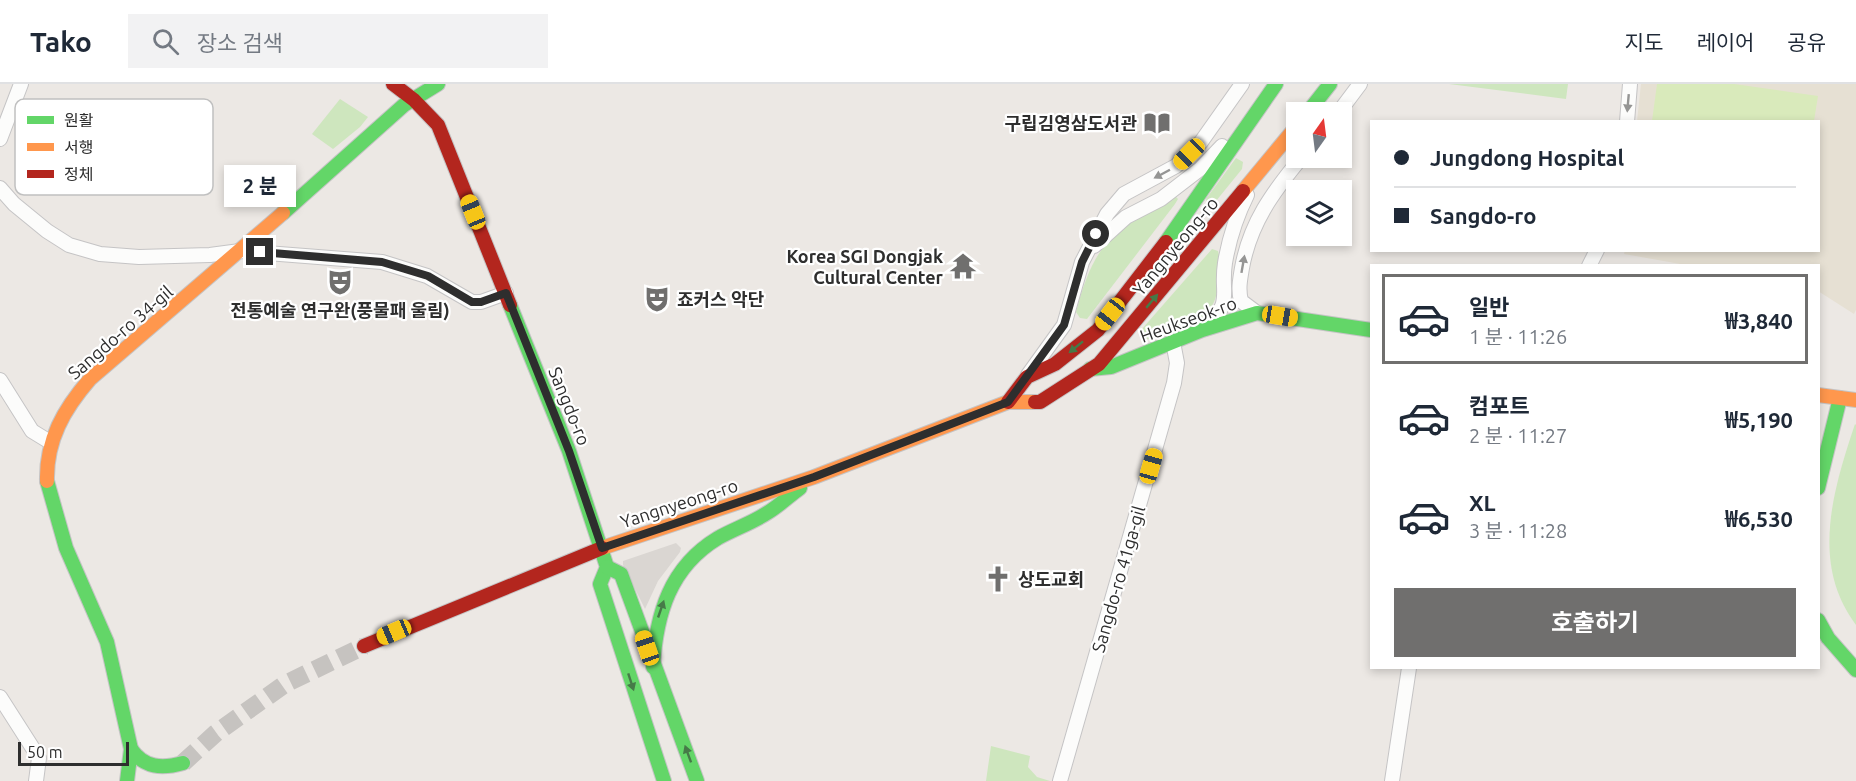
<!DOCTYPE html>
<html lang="ko">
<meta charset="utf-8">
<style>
:root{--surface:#fff;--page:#f2f2f3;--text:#1f2937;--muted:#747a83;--line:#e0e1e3;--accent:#706f6e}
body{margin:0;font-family:Ubuntu,"Noto Sans KR",sans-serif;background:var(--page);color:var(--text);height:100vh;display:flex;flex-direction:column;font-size:22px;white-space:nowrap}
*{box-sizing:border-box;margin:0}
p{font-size:20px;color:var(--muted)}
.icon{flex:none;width:33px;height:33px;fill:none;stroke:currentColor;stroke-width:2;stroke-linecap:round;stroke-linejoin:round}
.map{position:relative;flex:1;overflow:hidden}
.details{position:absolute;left:1370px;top:180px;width:450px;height:405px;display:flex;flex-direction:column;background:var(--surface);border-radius:0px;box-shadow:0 3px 9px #0003}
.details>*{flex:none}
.guide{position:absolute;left:1370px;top:36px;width:450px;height:132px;border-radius:0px;box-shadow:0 3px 9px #0003;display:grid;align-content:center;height:132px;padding:0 24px;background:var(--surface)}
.needle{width:39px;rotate:14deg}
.tools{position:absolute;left:1286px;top:18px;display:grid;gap:12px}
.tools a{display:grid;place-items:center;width:66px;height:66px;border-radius:0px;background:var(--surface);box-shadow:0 3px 9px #0003;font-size:30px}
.scale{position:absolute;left:18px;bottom:15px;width:111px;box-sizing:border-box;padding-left:6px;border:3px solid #2e2e2e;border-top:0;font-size:16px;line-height:21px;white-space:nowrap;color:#2e2e2e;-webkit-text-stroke:4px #fff;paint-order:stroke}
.end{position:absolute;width:27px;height:27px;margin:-14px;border:8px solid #2e2e2e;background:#fff;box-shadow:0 0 0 3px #fff}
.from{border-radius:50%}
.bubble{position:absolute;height:42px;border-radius:0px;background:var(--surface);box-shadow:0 3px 9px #0003;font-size:20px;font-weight:700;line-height:42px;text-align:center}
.car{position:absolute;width:18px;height:36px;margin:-18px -9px;border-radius:8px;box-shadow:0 0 4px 2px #0007;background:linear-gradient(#f5c518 24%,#345 0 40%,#f5c518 0 76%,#345 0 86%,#f5c518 0)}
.guide b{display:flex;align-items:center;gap:21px;height:57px;font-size:22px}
.guide b+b{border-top:2px solid var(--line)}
.guide i{width:15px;height:15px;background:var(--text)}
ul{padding:10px 0 0;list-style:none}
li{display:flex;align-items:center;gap:18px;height:90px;margin:0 12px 9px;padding:0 12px;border:3px solid transparent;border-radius:0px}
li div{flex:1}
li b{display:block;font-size:22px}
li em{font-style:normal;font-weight:700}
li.selected{border-color:var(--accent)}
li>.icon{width:54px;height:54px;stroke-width:1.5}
.cta{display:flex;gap:12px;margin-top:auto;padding:12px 24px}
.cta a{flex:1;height:69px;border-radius:0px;background:var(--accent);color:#fff;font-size:24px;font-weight:700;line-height:69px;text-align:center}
header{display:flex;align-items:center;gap:36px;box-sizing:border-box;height:84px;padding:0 30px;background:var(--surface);border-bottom:2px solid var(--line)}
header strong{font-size:28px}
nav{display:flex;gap:33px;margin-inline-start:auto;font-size:21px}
.search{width:420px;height:54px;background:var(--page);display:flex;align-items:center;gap:15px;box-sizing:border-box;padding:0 21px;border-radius:0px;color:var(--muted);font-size:22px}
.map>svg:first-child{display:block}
.education{fill:#e6e0d3}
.green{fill:#cee6be}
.pitch{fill:#d9eabb}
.plaza{fill:#dad6d2}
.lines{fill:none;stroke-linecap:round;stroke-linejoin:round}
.secondary-tunnel{stroke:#c6c3c0;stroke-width:18;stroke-dasharray:18 9;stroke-linecap:butt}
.street-casing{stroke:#c5c4c5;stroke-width:16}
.fast-casing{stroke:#c5c4c5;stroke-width:16}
.slow-casing{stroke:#c5c4c5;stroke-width:16}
.jam-casing{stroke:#c5c4c5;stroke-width:16}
.street{stroke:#fcfcfb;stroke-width:14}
.fast{stroke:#63d668;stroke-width:14}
.slow{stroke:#ff974d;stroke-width:14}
.jam{stroke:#b3261e;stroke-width:14}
.oneway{fill:#959594}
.oneway2{fill:#467a48}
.route{stroke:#2e2e2e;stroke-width:8}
.labels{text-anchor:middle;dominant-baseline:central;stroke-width:4.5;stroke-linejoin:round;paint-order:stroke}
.poi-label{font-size:18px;font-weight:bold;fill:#2e2e2e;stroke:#fff;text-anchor:end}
.street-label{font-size:18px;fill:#2e2e2e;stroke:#fff}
.key{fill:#fff;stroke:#c0c0c0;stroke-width:1.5}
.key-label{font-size:16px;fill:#2e2e2e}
</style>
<header>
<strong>Tako</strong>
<div class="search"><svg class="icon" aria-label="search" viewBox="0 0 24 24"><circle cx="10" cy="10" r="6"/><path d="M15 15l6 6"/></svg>장소 검색</div>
<nav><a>지도</a><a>레이어</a><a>공유</a></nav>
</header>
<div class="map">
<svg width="1856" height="697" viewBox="0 0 1856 697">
<rect width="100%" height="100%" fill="#ece8e4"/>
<path class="education" d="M1641,0H1856V226L1854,230L1818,207V182L1686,181L1624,170L1625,166H1818V38L1637,37Z"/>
<g class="green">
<path d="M1449,0H1568L1566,15Z"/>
<path d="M340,15L368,33L360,43L333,65L312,50Z"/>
<path d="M1236,74L1243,78L1242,85L1216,117L1207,119L1206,115Z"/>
<path d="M1175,112L1178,115L1175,120L1087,235L1080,234L1076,228C1094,158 1114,145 1175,112Z"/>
<path d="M1212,165L1218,167L1219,171C1219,186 1220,204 1214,218C1204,240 1167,254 1145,255L1142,245Z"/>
<path d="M1855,340L1856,341V541C1810,480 1833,406 1855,340Z"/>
<path d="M991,662L1030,672L1028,683L1037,693L1050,697H986Z"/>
</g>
<path class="pitch" d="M1657,0H1734L1818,12L1814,37H1652Z"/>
<path class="plaza" d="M676,459L681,464L680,468L658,497L645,525L623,481V477Z"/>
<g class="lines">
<path class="secondary-tunnel" d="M183,679L216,649L285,600L364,562"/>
<g class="street-casing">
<g id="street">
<path d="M1339,28L1360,0"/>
<path d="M1627,38L1630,0"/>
<path d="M0,55L21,0"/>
<path d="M0,104L14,120L47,147L69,161L100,170L139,173L210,171L240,167L382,178L427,192L472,218H481L506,209"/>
<path d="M1094,162L1126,133L1161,115L1200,85L1222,62"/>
<path d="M1589,182L1597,166"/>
<path d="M1257,229L1241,217C1238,205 1240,196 1242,184C1250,139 1273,108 1301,74"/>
<path d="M1206,243C1234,217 1220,210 1225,179C1229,155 1236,133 1247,111"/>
<path d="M1028,291L1064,241L1082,178L1107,130L1124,110L1176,82L1201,58L1242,0"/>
<path d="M0,296L32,347L50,358"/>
<path d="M0,613L39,674L36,697"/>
<path d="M1060,697L1174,299L1177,279L1173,258"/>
<path d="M1392,697L1409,584"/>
</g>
</g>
<g class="fast-casing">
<g id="fast">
<path d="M1308,28L1330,0"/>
<path d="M283,129L404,21L438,0"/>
<path d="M1166,158L1276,0"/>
<path d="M510,221L569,367L607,483L600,500L664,697"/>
<path d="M1090,285L1111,283L1202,246L1257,229L1371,246"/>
<path d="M47,397L66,464L107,558L131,665L127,697"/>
<path d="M1818,404L1840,314"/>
<path d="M607,483L621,490L697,697"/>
<path d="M1818,536L1828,554L1856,586"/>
<path d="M653,583C656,530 670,483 718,454C734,445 752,439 767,429C779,422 789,412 800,404"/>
<path d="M131,665C144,684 162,685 183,679"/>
</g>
</g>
<g class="slow-casing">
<g id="slow">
<path d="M1243,107L1296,43"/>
<path d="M1818,311L1856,316"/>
<path d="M47,397C46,356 64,325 90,295L283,129"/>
<path d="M602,464L814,393L1008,318H1035"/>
</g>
</g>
<g class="jam-casing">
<g id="jam">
<path d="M393,0L414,16L438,41L510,221"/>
<path d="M1008,318L1027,293L1055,280L1098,246L1166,158"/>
<path d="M1035,318H1040L1099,280L1243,107"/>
<path d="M364,562L602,464"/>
</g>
</g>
<use href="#street" class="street"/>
<use href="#fast" class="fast"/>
<use href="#slow" class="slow"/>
<use href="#jam" class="jam"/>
</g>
<defs><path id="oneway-solid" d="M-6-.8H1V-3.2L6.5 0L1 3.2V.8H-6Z" transform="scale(1.5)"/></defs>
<g class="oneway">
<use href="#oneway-solid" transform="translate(1628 19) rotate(95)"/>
<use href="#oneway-solid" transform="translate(1162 90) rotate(152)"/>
<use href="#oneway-solid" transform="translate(1243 180) rotate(-80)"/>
</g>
<g class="oneway2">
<use href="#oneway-solid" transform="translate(1152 217) rotate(-50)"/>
<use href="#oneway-solid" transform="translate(1076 263) rotate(141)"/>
<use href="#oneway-solid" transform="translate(661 525) rotate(-71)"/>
<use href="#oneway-solid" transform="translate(631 598) rotate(72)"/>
<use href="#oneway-solid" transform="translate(688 670) rotate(-110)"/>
</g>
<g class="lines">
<path class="route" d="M260,168L382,178L428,192L472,218H481L506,209L569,367L602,464L814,393L1008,318L1064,241L1082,178L1096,150"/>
</g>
<defs>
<g id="library-bare" transform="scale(2.07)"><path d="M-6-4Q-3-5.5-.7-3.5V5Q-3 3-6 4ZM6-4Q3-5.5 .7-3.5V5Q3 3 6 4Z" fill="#706f6e" stroke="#fff" stroke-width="2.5" paint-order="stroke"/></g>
<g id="temple-bare" transform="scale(2.07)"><path d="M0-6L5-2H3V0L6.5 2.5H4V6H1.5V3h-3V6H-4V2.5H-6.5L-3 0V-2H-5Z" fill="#706f6e" stroke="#fff" stroke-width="2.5" paint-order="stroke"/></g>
<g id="theatre-bare" transform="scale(2.07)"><path d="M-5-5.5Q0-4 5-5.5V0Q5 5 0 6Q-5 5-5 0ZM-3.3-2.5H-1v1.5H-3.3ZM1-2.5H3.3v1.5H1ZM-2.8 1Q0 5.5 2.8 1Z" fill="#706f6e" stroke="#fff" stroke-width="2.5" paint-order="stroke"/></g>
<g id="church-bare" transform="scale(2.07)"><path d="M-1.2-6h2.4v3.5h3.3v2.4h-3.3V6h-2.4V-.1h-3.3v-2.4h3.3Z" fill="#706f6e" stroke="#fff" stroke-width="2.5" paint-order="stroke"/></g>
</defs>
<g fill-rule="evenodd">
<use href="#library-bare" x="1157" y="39"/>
<use href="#temple-bare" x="963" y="182"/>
<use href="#theatre-bare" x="340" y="198"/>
<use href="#theatre-bare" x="657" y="215"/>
<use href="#church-bare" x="998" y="495"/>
</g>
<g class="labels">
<g class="poi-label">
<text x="1137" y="39">구립김영삼도서관</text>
<text x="943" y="172">Korea SGI Dongjak<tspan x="943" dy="21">Cultural Center</tspan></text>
<text x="677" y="215" text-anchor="start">죠커스 악단</text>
<text x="340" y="226" text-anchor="middle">전통예술 연구완(풍물패 울림)</text>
<text x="1018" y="495" text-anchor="start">상도교회</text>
</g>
<g class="street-label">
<text transform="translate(1175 162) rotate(-50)">Yangnyeong-ro</text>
<text transform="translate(1188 235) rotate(-20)">Heukseok-ro</text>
<text transform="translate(120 248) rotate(-41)">Sangdo-ro 34-gil</text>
<text transform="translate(570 322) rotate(68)">Sangdo-ro</text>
<text transform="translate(679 419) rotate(-18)">Yangnyeong-ro</text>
<text transform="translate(1118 495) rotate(-74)">Sangdo-ro 41ga-gil</text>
</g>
</g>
<rect x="15" y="15" width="198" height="96" rx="9" class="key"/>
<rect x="27" y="32" width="27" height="8" fill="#63d668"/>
<rect x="27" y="59" width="27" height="8" fill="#ff974d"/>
<rect x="27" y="86" width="27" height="8" fill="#b3261e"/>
<g class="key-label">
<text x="64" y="42">원활</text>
<text x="64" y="69">서행</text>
<text x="64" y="96">정체</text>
</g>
</svg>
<div class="tools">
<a><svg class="needle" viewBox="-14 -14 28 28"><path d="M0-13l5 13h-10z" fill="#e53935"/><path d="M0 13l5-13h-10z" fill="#747a83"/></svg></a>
<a><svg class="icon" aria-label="layers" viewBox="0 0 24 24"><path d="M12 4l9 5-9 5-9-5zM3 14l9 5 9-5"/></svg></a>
</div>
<div class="scale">50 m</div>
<i class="end from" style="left:1096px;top:150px"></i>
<i class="end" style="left:260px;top:168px"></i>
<div class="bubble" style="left:224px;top:81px;width:72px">2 분</div>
<i class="car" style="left:1189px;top:70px;rotate:225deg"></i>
<i class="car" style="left:473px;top:128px;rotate:338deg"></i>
<i class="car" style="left:1110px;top:230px;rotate:218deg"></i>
<i class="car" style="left:1280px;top:232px;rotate:99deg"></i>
<i class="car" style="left:1151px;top:382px;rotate:16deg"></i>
<i class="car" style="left:394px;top:548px;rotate:247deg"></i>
<i class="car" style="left:647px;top:564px;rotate:341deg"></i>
<div class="guide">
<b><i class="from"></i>Jungdong Hospital</b>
<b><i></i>Sangdo-ro</b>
</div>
<section class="details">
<ul>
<li class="selected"><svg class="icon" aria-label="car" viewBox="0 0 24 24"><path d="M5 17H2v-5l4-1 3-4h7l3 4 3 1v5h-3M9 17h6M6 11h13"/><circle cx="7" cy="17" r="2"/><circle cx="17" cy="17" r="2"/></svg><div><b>일반</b><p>1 분 · 11:26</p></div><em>₩3,840</em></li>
<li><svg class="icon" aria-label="car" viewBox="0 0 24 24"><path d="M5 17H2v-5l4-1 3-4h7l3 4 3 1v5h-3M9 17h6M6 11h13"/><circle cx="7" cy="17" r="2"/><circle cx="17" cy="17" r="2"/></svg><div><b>컴포트</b><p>2 분 · 11:27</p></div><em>₩5,190</em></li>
<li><svg class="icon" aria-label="car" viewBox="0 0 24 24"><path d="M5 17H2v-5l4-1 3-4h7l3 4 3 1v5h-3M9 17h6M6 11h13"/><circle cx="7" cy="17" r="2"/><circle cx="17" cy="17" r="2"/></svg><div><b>XL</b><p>3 분 · 11:28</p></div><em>₩6,530</em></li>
</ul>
<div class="cta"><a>호출하기</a></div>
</section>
</div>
